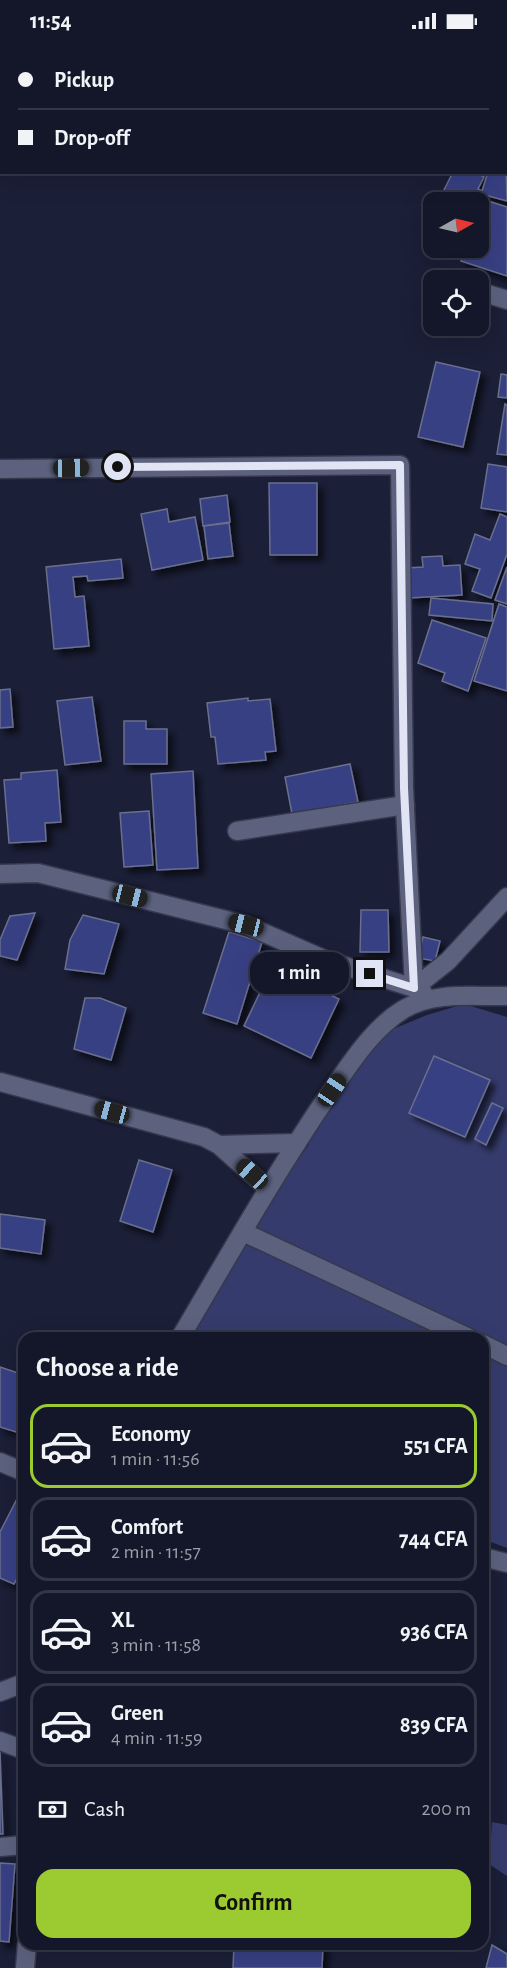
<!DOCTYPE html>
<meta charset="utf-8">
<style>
:root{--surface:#141729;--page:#212435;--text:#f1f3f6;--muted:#9d9fa8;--line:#333646;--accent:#9cca31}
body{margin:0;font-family:"Alegreya Sans",sans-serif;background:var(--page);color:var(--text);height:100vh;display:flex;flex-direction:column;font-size:22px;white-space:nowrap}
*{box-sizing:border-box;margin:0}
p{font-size:20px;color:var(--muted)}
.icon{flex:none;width:33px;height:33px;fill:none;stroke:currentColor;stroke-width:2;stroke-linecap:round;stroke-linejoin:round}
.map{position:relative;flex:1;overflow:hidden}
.panel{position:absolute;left:18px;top:1290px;width:471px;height:618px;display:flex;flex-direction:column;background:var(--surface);border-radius:18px;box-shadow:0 6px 24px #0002,0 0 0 2px var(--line)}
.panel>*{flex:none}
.guide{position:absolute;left:0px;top:0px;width:507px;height:132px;box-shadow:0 6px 24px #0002,0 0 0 2px var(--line);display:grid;align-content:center;height:132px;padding:0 18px;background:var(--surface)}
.needle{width:39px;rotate:82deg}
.controls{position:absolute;left:423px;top:150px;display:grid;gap:12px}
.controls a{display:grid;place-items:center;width:66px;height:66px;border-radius:12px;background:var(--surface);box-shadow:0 6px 24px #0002,0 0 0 2px var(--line);font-size:30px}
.end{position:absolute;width:27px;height:27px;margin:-14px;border:8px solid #e1e4f5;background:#111;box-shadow:0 0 0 3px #111}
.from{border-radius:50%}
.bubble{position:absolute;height:42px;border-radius:18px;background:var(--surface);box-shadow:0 6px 24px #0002,0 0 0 2px var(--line);font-size:20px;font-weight:700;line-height:42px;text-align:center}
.car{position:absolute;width:18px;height:36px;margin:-18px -9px;border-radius:8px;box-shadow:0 0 4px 2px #0007;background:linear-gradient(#222 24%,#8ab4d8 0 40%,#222 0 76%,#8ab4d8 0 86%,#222 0)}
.guide b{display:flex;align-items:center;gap:21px;height:57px;font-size:22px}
.guide b+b{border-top:2px solid var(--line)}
.guide i{width:15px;height:15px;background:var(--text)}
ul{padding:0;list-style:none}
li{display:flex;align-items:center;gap:18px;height:84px;margin:0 12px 9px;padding:0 6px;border:3px solid var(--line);border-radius:18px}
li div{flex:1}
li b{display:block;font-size:22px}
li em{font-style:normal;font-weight:700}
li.current{border-color:var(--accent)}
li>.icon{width:54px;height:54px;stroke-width:1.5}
h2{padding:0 18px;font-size:27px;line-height:72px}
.pay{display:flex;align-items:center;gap:15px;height:66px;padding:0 18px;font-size:22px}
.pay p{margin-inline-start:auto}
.cta{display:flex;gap:12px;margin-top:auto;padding:12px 18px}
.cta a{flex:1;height:69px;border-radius:18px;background:var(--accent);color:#111;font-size:24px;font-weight:700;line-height:69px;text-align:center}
.status{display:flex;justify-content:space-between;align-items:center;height:42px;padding:0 30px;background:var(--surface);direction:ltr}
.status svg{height:16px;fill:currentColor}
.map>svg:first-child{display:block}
.green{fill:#353c6d}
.building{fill:#383f84;stroke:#696f8d;stroke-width:1.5;filter:url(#shadow)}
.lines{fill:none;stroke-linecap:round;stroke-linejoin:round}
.street-casing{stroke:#36384d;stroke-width:21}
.street{stroke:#5c627e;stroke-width:18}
.route{stroke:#e1e4f5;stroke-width:8}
</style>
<div class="status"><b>11:54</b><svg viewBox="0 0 49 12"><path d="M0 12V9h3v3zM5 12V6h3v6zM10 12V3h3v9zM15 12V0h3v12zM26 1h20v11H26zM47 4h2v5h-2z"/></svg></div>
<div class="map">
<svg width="507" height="1926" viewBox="0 0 507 1926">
<defs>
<filter id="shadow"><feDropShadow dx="5.5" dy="5.5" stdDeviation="3" flood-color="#0009"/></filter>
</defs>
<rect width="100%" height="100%" fill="#1b1f37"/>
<g class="green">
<path d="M464,962L507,975V1506L483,1497V1296H180L243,1190L308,1104L322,1063L352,1019L393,987L427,973Z"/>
<path d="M492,1780L507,1783V1834L489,1822Z"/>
</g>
<g class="building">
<path d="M387,0H433L434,2H387Z"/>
<path d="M487,0H507V21H506V2Z"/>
<path d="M506,125L507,159L481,152L488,130H506Z"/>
<path d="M453,130H475L484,135L478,147L482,149L476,160H438Z"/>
<path d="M482,157L507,165V234L461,219L465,206H478V166Z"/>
<path d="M434,170V194L424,189Z"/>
<path d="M436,320L480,330L463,405L418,395Z"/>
<path d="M501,332L507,333V356L498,355Z"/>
<path d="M505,362L507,363V413L497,412Z"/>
<path d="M488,422L507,425V470L481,466Z"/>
<path d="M269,441H317V513H270Z"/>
<path d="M227,453L230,480L203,484L200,457Z"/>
<path d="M167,467L169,480L195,475L203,518L152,528L141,472Z"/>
<path d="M500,472L507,475V512L491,556L472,549L480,527L465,522L475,492L490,498Z"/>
<path d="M229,481L233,514L208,517L204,484Z"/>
<path d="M442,514L443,524L460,523L462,553L409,556L406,526L423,525L422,515Z"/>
<path d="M121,517L123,536L88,539L87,534L73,535L75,555L84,554L89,604L54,607L46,525Z"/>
<path d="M507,525V562L495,558Z"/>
<path d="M431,556L493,562L492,579L429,573Z"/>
<path d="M499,562L507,565V649L474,639Z"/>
<path d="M432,578L486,596L468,649L442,639L445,631L418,621Z"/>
<path d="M10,647L13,685L0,686V648Z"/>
<path d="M92,655L101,719L65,723L57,659Z"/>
<path d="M248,656V659L270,657L276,709L265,710L266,718L218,722L215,695H211L207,661Z"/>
<path d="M124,679H146V687H167V722H124Z"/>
<path d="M350,722L358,760L292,772L285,735Z"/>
<path d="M57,728L61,780L45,781L46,799L9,801L4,738L21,737V731Z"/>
<path d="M193,729L198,826L157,828L151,732Z"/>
<path d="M149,769L153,823L124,825L120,771Z"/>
<path d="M361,868H388L389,910H360Z"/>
<path d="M35,871L17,918L0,914V898L10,874Z"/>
<path d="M83,873L119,882L104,932L65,927L70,898Z"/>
<path d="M229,890L262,900L237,982L203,971Z"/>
<path d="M423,895L440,899L435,919L418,916Z"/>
<path d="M272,925L339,957L311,1016L244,984Z"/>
<path d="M85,956H100L126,966L111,1018L74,1007Z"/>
<path d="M434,1014L490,1038L465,1095L409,1071Z"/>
<path d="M492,1061L503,1066L486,1103L475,1097Z"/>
<path d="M139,1118L172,1128L153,1190L120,1179Z"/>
<path d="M0,1172L45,1178L41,1212L0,1206Z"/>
<path d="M0,1325L24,1333L23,1392L0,1385Z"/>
<path d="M21,1449L24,1451V1523L14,1542L0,1536V1490Z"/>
<path d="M0,1710L3,1792H0Z"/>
<path d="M0,1821L15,1822L9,1900L0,1899Z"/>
<path d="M234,1902H323L322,1926H233Z"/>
<path d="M492,1903L507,1912V1926H486Z"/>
</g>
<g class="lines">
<g class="street-casing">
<g id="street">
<path d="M506,45H507"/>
<path d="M478,249L507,258"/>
<path d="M0,427L400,423L404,746L414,946L448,919L507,855"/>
<path d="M237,789L405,763"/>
<path d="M0,832L38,831L246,883L326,918L414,946L423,951"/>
<path d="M0,1040L204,1095L219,1103L268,1147"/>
<path d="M219,1103L297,1101"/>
<path d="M243,1190L469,1296"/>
<path d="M180,1296C228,1215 274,1133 327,1055C349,1024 371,987 404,967C435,949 473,955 507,954"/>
<path d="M483,1302L507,1314"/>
<path d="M0,1420L24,1430"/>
<path d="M483,1515L507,1521"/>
<path d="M0,1650L24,1641"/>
<path d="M0,1699L24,1708"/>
<path d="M0,1805L24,1803"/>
<path d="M25,1926L27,1902"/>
</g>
</g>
<use href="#street" class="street"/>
</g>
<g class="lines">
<path class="route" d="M118,425L400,423L404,746L414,946L370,932"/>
</g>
</svg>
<div class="controls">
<a><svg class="needle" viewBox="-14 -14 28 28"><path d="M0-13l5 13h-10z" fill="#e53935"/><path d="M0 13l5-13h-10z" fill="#9d9fa8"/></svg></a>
<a><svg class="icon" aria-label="locate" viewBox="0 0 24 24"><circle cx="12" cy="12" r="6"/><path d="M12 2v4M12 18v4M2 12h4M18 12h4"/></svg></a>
</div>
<i class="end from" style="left:118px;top:425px"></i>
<i class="end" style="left:370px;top:932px"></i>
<div class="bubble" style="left:250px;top:910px;width:99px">1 min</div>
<i class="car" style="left:71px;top:426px;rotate:89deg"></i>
<i class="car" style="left:130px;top:854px;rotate:104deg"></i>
<i class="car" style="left:246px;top:883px;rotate:284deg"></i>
<i class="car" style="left:332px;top:1048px;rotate:34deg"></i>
<i class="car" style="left:112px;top:1070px;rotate:285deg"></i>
<i class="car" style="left:252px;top:1132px;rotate:312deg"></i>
<div class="guide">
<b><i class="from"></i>Pickup</b>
<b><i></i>Drop-off</b>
</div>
<section class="panel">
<h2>Choose a ride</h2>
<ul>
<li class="current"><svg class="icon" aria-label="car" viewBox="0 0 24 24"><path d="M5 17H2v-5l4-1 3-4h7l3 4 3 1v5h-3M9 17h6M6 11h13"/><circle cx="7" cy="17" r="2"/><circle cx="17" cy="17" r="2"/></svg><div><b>Economy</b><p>1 min · 11:56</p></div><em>551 CFA</em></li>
<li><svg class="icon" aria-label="car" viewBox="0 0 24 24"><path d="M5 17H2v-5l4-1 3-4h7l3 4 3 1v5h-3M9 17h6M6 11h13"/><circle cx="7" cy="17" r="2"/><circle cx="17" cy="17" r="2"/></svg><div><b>Comfort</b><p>2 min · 11:57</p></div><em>744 CFA</em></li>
<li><svg class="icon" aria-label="car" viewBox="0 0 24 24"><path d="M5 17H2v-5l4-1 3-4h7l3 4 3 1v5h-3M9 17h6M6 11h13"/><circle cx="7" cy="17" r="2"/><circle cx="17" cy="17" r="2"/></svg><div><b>XL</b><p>3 min · 11:58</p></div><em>936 CFA</em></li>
<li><svg class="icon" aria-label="car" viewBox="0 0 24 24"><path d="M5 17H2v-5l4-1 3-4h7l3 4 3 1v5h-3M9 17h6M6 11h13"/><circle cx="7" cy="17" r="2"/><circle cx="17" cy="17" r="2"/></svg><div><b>Green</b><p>4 min · 11:59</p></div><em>839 CFA</em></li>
</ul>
<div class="pay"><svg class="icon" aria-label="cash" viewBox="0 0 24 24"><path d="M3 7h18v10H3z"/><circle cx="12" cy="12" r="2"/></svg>Cash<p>200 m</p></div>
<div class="cta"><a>Confirm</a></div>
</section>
</div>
